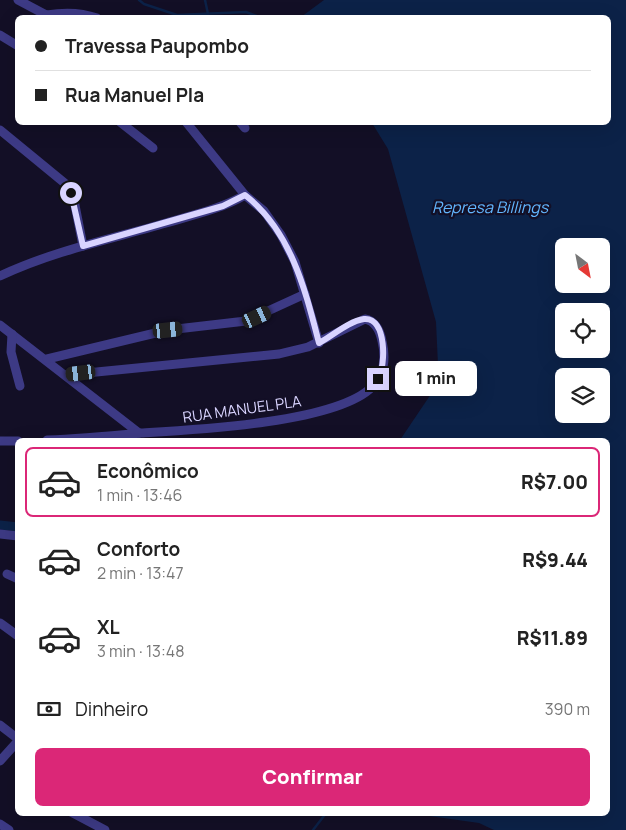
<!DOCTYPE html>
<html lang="pt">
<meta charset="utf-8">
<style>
:root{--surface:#fff;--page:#f6f6f6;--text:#222;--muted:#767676;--line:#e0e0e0;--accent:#db2777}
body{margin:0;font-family:Manrope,sans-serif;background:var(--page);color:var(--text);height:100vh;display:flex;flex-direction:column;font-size:19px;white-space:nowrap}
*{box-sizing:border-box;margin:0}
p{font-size:16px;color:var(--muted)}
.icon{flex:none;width:28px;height:28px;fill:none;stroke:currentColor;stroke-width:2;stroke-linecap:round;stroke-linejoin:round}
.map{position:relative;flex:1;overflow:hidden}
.drawer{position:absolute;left:15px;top:438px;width:595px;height:378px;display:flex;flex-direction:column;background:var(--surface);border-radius:8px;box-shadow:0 5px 20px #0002}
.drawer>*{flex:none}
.hud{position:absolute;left:15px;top:15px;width:596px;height:110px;border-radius:8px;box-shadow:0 5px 20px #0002;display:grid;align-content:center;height:110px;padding:0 20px;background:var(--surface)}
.needle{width:32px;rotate:148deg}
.fabs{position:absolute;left:555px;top:238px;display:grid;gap:10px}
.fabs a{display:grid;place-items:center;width:55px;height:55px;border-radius:8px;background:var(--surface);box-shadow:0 5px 20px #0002;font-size:25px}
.end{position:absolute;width:22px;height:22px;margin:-11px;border:6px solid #d9d4ff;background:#111;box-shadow:0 0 0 2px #111}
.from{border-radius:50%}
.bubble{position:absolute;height:35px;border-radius:8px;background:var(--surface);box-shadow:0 5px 20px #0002;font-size:16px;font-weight:800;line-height:35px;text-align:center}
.car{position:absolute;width:15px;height:30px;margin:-15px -8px;border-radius:6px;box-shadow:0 0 4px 1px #0007;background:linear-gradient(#222 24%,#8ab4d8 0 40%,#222 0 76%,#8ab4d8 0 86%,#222 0)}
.hud b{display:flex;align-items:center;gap:18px;height:48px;font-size:19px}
.hud b+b{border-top:1px solid var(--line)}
.hud i{width:12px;height:12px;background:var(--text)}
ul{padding:9px 0 0;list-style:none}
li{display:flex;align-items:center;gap:15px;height:70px;margin:0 10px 8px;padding:0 10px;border:2px solid transparent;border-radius:8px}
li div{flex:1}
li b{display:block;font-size:19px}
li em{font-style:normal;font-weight:800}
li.current{border-color:var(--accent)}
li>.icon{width:45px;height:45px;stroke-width:1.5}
.pay{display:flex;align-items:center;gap:12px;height:55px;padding:0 20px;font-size:19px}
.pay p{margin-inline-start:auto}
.button{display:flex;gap:10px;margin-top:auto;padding:10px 20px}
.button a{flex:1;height:58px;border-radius:8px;background:var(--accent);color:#fff;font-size:20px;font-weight:800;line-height:58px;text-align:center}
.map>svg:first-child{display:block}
.water{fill:#0c2248;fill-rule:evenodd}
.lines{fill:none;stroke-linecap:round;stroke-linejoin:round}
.stream{stroke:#0c2248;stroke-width:2.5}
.canal{stroke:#0c2248;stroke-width:9}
.street{stroke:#3d3a85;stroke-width:9}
.route{stroke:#d9d4ff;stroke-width:6}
.labels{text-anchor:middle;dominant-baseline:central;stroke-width:4.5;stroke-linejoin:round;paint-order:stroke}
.street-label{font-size:15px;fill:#d9d4ff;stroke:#130f26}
.water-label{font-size:16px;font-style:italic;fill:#62b6ff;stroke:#130f26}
</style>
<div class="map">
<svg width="626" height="830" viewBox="0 0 626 830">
<rect width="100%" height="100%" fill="#130f26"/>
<path class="water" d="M324,0H626V830H494L479,823L408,813L608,812V440H400L431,394L438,365L436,322L388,149L372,123L609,122V18L301,17ZM564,246H601V284H564ZM564,311H601V349H564ZM564,376H601V414H564Z"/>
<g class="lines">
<g class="stream">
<path d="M139,0L144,4L177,15L246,12L262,18"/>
<path d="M205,0L208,14"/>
<path d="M313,830L327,812"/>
</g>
<path class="canal" d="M0,525L18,527"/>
<g class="street">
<path d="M18,0L50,17"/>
<path d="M47,15C64,12 80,12 97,18"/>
<path d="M0,35L18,46"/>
<path d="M120,122L153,148"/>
<path d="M186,122L245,195L264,211L281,235L295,262L319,343"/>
<path d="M240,122L245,128"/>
<path d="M0,130L67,185L74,200L83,246"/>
<path d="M0,276C53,251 111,239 166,223C193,215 221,209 245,195"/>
<path d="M0,325L139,433"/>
<path d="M12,334L11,352L20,386"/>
<path d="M47,359L168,330L246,321L305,294"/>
<path d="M47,440C78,439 110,436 141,433C194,430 336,423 372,387C385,374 386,358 382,341C380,331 376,321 365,319L308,347L279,354L66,375"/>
<path d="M0,441H18"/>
<path d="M0,534L18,536"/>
<path d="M7,574L18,579"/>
<path d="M0,623L18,636"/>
<path d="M0,725L18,739"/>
<path d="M0,761L18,741"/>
<path d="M71,812L105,830"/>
<path d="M0,824L9,830"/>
</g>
</g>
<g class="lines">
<path class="route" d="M71,193L83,246L223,206L245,195C291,231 305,289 319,343C332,336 349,321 364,319C387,317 386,366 378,379"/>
</g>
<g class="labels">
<g class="street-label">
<text transform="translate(242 409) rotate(-8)">RUA MANUEL PLA</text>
</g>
<g class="water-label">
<text x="490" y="207">Represa Billings</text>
</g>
</g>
</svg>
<div class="fabs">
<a><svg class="needle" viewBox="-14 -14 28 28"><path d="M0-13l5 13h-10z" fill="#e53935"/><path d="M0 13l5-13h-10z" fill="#767676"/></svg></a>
<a><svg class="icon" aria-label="locate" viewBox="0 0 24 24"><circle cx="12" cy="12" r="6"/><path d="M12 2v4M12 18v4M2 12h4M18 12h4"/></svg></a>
<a><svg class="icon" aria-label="layers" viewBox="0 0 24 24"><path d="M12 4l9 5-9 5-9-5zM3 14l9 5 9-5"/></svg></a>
</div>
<i class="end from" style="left:71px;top:193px"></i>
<i class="end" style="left:378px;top:379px"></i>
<div class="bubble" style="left:395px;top:361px;width:82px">1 min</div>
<i class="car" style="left:257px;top:317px;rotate:65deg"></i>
<i class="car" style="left:168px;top:330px;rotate:84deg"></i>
<i class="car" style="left:81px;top:373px;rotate:263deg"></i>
<div class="hud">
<b><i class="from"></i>Travessa Paupombo</b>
<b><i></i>Rua Manuel Pla</b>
</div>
<section class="drawer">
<ul>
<li class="current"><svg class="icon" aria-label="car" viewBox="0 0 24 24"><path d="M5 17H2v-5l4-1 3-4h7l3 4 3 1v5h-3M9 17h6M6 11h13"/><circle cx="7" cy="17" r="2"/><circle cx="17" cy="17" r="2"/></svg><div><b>Econômico</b><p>1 min · 13:46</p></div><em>R$7.00</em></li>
<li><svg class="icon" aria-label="car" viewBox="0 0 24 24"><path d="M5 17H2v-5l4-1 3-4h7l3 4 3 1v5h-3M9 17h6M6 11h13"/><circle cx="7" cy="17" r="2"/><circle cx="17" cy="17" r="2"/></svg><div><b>Conforto</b><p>2 min · 13:47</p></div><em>R$9.44</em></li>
<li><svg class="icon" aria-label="car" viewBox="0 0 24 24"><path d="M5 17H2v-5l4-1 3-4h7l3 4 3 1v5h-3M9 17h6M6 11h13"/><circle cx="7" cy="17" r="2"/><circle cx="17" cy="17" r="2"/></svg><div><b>XL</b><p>3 min · 13:48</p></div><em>R$11.89</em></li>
</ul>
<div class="pay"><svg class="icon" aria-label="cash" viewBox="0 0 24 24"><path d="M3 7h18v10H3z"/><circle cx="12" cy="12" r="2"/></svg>Dinheiro<p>390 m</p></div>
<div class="button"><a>Confirmar</a></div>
</section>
</div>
